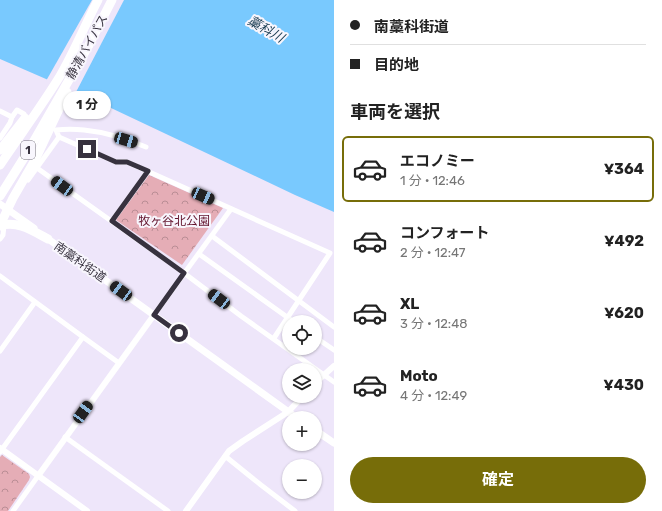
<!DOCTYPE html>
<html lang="ja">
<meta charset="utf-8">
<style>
:root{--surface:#fff;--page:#f2f2f2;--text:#222;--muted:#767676;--line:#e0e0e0;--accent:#776d09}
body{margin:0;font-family:Rubik,"Noto Sans JP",sans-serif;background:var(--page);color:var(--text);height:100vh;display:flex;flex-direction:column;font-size:15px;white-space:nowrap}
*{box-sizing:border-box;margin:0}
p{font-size:13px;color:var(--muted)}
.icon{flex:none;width:22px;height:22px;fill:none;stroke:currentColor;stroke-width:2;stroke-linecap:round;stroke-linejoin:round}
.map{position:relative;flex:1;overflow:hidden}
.side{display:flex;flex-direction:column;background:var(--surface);width:328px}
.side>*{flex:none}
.guide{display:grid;align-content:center;height:88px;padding:0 16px;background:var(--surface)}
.buttons{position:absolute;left:282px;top:315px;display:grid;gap:8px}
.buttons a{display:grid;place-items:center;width:40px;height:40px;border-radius:50%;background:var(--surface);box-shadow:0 1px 3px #0004;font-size:20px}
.end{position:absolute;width:18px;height:18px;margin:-9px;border:5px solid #37323f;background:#fff;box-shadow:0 0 0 2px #fff}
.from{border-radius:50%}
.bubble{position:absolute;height:28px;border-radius:14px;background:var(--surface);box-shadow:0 1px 3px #0004;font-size:13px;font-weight:700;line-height:28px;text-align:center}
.car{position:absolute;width:12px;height:24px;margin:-12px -6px;border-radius:5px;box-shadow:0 0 3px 1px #0007;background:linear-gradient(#222 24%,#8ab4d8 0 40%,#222 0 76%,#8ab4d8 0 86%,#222 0)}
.guide b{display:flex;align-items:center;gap:14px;height:38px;font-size:15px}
.guide b+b{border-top:1px solid var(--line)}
.guide i{width:10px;height:10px;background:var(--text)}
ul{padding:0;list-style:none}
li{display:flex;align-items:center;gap:12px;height:66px;margin:0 8px 6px;padding:0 8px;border:2px solid transparent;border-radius:6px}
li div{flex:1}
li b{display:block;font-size:15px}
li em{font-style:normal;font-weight:700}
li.on{border-color:var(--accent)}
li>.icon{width:36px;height:36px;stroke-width:1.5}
h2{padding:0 16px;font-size:18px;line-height:48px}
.primary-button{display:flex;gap:8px;margin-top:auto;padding:8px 16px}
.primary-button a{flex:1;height:46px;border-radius:24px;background:var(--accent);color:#fff;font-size:16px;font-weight:700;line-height:46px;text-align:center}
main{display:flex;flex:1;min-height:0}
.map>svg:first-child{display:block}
.park{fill:url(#park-crowns)}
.water{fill:#79c9fe}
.pier{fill:#eee6fa}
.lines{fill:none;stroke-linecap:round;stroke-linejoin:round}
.minor{stroke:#fff;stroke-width:5}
.tertiary{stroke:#fff;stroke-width:6}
.secondary{stroke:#fff;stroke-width:7}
.trunk{stroke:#fff;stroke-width:9}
.route{stroke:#37323f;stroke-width:5}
.labels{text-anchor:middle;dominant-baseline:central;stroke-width:4;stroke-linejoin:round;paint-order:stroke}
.shield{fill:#f8f6fd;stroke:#716d78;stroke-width:1}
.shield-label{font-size:11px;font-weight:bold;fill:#37323f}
.street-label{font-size:12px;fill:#37323f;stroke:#f8f6fd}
.park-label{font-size:12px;fill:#63142d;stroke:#f8f6fd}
.water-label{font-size:13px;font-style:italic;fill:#16394f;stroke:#f8f6fd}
</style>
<main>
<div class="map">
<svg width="334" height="511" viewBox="0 0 334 511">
<defs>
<pattern id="park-crowns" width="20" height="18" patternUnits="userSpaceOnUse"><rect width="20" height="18" fill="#e5adb6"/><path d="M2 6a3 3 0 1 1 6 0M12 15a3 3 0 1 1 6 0" fill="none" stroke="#ba8d95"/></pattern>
</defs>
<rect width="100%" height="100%" fill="#eee6fa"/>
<g class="park">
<path d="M149,175L223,208L182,265L116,220Z"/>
<path d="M2,455L29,474L30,477L29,480L8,511H0V457Z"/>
</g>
<path class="water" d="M0,0H334V212L295,195L92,99L0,59Z"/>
<path class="pier" d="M92,0H124L75,94L46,81Z"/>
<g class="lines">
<g class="minor">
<path d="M0,111L12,117"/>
<path d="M0,138L10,123L12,117L17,110L24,114"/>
<path d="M146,147C127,139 104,132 84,130C75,129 65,129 56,130L59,137L116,162H127L330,253L274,338"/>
<path d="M37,168L184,273L241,316L334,382"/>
<path d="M28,180L59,137"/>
<path d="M112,221L148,171"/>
<path d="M212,236L334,327"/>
<path d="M0,239L3,235L4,225"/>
<path d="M199,254L294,322"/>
<path d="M0,276L83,337L119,363"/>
<path d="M154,315L231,209"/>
<path d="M315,337L334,350"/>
<path d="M0,351L35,302"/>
<path d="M65,437L168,511"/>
<path d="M0,452L83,337"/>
<path d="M225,456L261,485L295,511"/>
<path d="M13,511L38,476"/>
</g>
<g class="tertiary">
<path d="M315,383L334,366"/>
<path d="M0,448L87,511"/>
<path d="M38,476L154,315"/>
<path d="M186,511L229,451L243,441L288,412L303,396"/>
</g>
<g class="secondary">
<path d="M0,204L34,228"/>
<path d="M44,236L297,418"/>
<path d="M315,430L334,443"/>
</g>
<g class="trunk">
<path d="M0,150L25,118"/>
<path d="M0,165C20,135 41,107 60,76C74,52 85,25 98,0"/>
<path d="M0,196L27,153L89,45L112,0"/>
<path d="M0,225L13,198L35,160L67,92"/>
<path d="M0,226C17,220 33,231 48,239"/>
</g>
</g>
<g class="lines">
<path class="route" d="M87,149L116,162H127L148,171L112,221L184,273L154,315L179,333"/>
</g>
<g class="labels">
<rect class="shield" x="21" y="141" width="14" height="18" rx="3"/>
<g class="shield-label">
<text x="28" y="150">1</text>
</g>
<g class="street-label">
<text transform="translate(87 47) rotate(-61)">静清バイパス</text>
<text transform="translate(80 262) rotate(35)">南藁科街道</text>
</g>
<g class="park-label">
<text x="174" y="221">牧ヶ谷北公園</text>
</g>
<g class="water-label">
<text transform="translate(266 29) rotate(30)">藁科川</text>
</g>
</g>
</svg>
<div class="buttons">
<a><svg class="icon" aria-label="locate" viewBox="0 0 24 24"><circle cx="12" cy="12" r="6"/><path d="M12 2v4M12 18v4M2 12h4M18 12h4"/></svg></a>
<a><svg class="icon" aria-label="layers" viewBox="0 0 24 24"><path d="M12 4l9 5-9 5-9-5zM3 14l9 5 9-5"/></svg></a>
<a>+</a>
<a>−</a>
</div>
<i class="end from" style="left:179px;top:333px"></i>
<i class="end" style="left:87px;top:149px"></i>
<div class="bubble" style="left:63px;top:91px;width:48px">1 分</div>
<i class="car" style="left:126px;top:140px;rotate:106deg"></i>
<i class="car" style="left:62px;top:186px;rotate:306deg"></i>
<i class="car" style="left:203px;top:196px;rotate:114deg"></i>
<i class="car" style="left:121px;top:291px;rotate:306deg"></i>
<i class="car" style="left:219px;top:299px;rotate:307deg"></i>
<i class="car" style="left:83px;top:412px;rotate:36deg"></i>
</div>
<section class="side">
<div class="guide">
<b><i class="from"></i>南藁科街道</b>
<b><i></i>目的地</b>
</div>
<h2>車両を選択</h2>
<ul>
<li class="on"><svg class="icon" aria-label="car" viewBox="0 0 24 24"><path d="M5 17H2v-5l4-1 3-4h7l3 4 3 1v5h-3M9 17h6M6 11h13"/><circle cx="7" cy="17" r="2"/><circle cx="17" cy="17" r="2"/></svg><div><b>エコノミー</b><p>1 分 · 12:46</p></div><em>¥364</em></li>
<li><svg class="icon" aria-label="car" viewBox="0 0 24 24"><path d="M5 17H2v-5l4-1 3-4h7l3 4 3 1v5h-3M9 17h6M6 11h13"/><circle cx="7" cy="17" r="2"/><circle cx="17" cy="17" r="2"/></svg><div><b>コンフォート</b><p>2 分 · 12:47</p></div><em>¥492</em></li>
<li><svg class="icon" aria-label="car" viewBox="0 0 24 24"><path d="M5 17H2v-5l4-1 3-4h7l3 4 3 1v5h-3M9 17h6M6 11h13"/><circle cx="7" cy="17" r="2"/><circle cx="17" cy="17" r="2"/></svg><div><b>XL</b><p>3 分 · 12:48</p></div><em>¥620</em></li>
<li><svg class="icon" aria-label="car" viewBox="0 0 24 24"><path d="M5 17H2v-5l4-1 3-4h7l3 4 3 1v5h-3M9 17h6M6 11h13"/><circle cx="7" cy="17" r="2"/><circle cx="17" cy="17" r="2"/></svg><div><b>Moto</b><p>4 分 · 12:49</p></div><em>¥430</em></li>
</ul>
<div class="primary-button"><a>確定</a></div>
</section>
</main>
